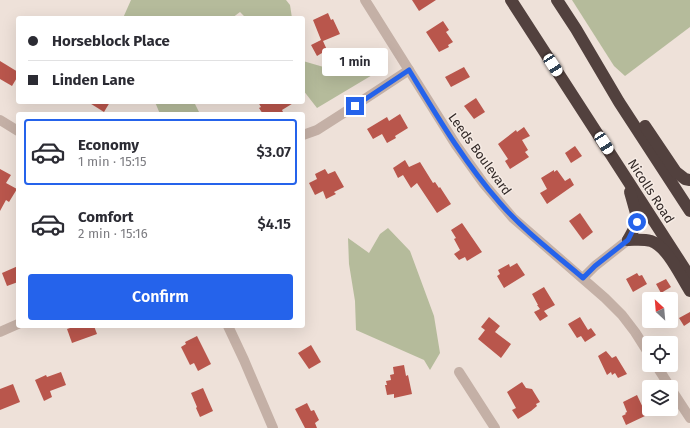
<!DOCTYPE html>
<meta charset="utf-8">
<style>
:root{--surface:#fff;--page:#f7f7f7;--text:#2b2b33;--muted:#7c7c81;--line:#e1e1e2;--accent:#2563eb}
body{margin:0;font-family:"Fira Sans",sans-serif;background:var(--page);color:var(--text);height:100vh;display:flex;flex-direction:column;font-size:15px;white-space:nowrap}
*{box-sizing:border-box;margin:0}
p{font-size:13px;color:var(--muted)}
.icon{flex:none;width:22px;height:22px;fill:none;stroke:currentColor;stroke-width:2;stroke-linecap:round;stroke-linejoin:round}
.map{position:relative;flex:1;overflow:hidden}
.details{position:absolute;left:16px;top:112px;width:289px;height:216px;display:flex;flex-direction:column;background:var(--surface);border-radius:4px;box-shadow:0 4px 16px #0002}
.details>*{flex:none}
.guide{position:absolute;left:16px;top:16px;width:289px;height:88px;border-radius:4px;box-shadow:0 4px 16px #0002;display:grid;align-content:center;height:88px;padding:0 12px;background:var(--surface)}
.needle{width:26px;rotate:334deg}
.tools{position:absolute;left:642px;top:292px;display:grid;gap:8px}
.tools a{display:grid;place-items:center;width:36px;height:36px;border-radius:4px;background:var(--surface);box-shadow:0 4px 16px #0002;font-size:20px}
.end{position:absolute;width:18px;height:18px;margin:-9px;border:5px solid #2563eb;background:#fff;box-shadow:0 0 0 2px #fff}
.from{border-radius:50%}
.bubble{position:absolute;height:28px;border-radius:4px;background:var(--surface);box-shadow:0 4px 16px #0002;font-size:13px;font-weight:600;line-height:28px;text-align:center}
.car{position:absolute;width:12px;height:24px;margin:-12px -6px;border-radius:5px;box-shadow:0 0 3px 1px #0007;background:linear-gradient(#fff 24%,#345 0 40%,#fff 0 76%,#345 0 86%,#fff 0)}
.guide b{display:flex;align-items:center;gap:14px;height:38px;font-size:15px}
.guide b+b{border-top:1px solid var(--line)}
.guide i{width:10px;height:10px;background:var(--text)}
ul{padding:7px 0 0;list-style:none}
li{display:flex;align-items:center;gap:12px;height:66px;margin:0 8px 6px;padding:0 4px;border:2px solid transparent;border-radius:4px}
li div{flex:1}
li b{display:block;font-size:15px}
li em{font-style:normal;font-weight:600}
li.current{border-color:var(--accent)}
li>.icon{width:36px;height:36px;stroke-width:1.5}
.action{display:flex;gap:8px;margin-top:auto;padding:8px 12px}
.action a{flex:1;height:46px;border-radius:4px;background:var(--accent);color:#fff;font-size:16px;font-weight:600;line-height:46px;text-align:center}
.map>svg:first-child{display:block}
.green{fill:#b5bb9b}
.building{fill:#b9564c}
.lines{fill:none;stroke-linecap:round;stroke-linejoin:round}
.minor{stroke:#c4b0a6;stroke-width:10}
.highway{stroke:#52413e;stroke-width:12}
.route{stroke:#2563eb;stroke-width:5}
.labels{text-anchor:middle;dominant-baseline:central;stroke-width:3;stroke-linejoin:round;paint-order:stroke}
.street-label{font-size:13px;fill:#312826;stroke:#f6ebe4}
</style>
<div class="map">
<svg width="690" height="428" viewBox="0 0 690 428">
<rect width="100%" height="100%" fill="#eee1d9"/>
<g class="green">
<path d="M131,0H286L290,5L292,18H246L240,12L232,18H123Z"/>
<path d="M572,0H690V27L625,76L614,66Z"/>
<path d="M355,57L379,71L317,108L303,90V61L327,68Z"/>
<path d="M155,102H194L200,114H160Z"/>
<path d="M388,228L410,251L434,316L440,353L430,370L424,360L356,330L355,301L349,264L348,238L369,253L380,234Z"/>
</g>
<g class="building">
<path d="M412,0H436L419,11Z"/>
<path d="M328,13L331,20L333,19L340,34L323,41L327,50L317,56L311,45L321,40L313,20Z"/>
<path d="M443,21L449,30L446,32L453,42L448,45L449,47L439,52L426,32Z"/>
<path d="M0,61L18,72V76L12,86L0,79Z"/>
<path d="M464,67L470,77L451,87L445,77Z"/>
<path d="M476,98L485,112L474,119L464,106Z"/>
<path d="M88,102H110L104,112Z"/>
<path d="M258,102H295L282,110L284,114H263L259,108L261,107Z"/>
<path d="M400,114L408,128L395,136L396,138L387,143L382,134L373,139L367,129L387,117L389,121Z"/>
<path d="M524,127L530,136L522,140L528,150L525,152L529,157L510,169L505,161L508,159L498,144L516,130L517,132Z"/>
<path d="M575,146L582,156L571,163L565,153Z"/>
<path d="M405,160L409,167L420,162L433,183L435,182L439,188L440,187L451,204L437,213L417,183L411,188L403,175L398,178L393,168Z"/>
<path d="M0,169L11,175L6,183L17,189L9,202L6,200L0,211Z"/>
<path d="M325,169L328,174L335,171L344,187L334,192L336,194L326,199L323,191L315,195L309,183L317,179L315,174Z"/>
<path d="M554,170V172L557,170L565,181L570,178L574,185L547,204L540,193L547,189L541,178Z"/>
<path d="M580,213L593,232L583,240L569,221Z"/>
<path d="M462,223L482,252L467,261L465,257L459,260L454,254L460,250L454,239L456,238L451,230Z"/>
<path d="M517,263L525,275L504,288L497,276L500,274L498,270L509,264L510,267Z"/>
<path d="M18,266V282L7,286L2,273Z"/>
<path d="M637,273L639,276L642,275L647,284L633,292L626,279Z"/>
<path d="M666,279L671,287L661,293L656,284Z"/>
<path d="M544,287L555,305L544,311L548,316L540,321L534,312L540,309L537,305H538L532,294Z"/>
<path d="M690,312V322L684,326L679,318Z"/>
<path d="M489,317L500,326L495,332L511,344L501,358L478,339L485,330L481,327Z"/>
<path d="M580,317L588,330L591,328L596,335L585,342L581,336L577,338L568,324Z"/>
<path d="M76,326H94L97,334L72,343L67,329Z"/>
<path d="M197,336L211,364L198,371L194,363L190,365L181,347L186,344L185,342Z"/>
<path d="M311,345L321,362L309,369L298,353Z"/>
<path d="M606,351L612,358L616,356L627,374L618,378L615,373L612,375L611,372L607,375L598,356Z"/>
<path d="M404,365L406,376L408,375L412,394L394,398V394L387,395L385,385H387L386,381L391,380L390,375L394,374L393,367Z"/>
<path d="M61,372L66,385L50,391L52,397L44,401L35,380L46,375L47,377Z"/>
<path d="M522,382L526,388L532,389L540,402L536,404L537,406L531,411L518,419L512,410L516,408L507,392Z"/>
<path d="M13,384L20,402L0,410V389Z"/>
<path d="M203,388L213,411L200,417L196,408L197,407L191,393Z"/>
<path d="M637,395L645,412L644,413L645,416L626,425L622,416L626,414L625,413L627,412L623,402Z"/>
<path d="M307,403L311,411L314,410L319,420L315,423L317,428H305L295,409Z"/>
</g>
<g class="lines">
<g class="minor">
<path d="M365,0L456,145L484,184L513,218L605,298L622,315L635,332L649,354"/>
<path d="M0,120L18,131"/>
<path d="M303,135L317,130L342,114L409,70"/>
<path d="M583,278L595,266L628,240"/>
<path d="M228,326L244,360L273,428"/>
<path d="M0,332L18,324"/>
<path d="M656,365L670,387"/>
<path d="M459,372L495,428"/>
<path d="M671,389L690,418"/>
</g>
<g class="highway">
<path d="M511,0L690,277"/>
<path d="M557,0L576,29L619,102L690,211"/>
<path d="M645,126L676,172L685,179L690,180"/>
<path d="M628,240C636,240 643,239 651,241C667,246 681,277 690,291"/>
<path d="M628,240L635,227L637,217L630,192"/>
</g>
</g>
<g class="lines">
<path class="route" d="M355,106L409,70C437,116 464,162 500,203C524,231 555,254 583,278L595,266L628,240L637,222"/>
</g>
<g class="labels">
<g class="street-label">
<text transform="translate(480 154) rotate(54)">Leeds Boulevard</text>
<text transform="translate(651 191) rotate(57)">Nicolls Road</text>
</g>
</g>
</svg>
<div class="tools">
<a><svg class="needle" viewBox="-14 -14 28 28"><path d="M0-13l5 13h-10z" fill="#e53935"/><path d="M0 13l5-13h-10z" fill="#7c7c81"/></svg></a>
<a><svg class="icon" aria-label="locate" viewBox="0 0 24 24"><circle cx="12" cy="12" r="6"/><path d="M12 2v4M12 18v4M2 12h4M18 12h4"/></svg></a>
<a><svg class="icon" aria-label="layers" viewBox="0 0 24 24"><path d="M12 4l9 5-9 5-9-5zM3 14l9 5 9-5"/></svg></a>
</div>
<i class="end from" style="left:637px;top:222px"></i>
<i class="end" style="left:355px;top:106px"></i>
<div class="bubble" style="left:322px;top:48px;width:66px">1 min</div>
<i class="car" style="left:553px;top:65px;rotate:147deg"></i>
<i class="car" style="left:604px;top:143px;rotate:147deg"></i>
<div class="guide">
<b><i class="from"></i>Horseblock Place</b>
<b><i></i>Linden Lane</b>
</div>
<section class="details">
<ul>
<li class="current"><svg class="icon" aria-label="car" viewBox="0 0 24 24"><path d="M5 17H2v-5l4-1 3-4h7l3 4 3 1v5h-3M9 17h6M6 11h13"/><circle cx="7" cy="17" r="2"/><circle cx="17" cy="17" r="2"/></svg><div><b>Economy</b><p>1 min · 15:15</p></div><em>$3.07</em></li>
<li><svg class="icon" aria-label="car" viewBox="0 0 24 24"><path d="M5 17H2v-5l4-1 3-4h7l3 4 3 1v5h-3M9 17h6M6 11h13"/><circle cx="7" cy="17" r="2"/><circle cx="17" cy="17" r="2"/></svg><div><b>Comfort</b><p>2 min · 15:16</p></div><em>$4.15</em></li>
</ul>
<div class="action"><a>Confirm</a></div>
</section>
</div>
